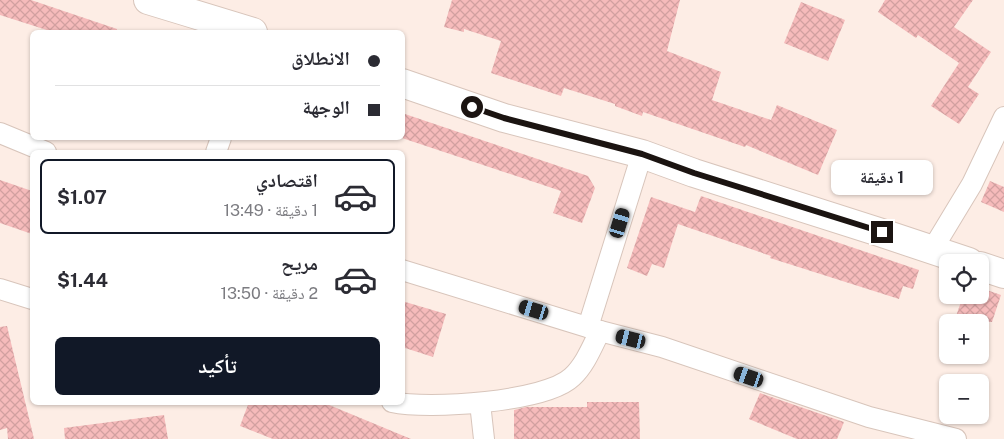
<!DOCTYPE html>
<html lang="ar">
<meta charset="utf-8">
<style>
:root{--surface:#fff;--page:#f7f7f7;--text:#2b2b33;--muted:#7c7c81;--line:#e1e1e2;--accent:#111827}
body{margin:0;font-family:"Public Sans","Noto Naskh Arabic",sans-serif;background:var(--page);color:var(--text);direction:rtl;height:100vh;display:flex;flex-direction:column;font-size:19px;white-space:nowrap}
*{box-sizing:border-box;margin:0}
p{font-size:16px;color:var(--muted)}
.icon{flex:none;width:28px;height:28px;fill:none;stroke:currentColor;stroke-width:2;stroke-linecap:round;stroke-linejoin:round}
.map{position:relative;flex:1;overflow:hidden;direction:ltr}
.drawer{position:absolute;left:30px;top:150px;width:375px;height:255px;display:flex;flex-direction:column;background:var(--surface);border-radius:8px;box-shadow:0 1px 4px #0004;direction:rtl}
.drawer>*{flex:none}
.guide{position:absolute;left:30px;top:30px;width:375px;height:110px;border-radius:8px;box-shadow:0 1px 4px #0004;direction:rtl;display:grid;align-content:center;height:110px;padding:0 25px;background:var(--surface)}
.controls{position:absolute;left:939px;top:254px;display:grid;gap:10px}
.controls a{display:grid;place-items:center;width:50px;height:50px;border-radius:8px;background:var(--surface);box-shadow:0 1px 4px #0004;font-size:25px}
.end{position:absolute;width:22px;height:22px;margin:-11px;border:6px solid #1b1411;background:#fff;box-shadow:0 0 0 2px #fff}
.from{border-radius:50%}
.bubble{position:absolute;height:35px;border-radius:8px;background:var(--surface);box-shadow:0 1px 4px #0004;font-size:16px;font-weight:700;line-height:35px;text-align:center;direction:rtl}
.car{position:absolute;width:15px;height:30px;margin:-15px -8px;border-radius:6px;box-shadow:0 0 4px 1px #0007;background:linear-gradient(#222 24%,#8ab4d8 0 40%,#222 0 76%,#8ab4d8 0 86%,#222 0)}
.guide b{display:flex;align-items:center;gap:18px;height:48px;font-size:19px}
.guide b+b{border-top:1px solid var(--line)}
.guide i{width:12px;height:12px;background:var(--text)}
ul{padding:9px 0 0;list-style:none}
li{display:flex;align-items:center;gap:15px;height:75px;margin:0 10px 8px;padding:0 15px;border:2px solid transparent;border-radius:8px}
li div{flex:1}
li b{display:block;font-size:19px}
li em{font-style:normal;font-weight:700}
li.active{border-color:var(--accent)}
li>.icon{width:45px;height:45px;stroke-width:1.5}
.action{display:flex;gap:10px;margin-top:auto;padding:10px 25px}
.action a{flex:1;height:58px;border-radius:8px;background:var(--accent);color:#fff;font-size:20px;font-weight:700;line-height:58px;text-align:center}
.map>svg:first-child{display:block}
.building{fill:url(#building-cross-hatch)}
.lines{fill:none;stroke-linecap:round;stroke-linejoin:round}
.street-casing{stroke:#d8c5bb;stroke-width:22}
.secondary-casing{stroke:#d8c5bb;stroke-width:30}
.street{stroke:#fff;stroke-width:20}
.secondary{stroke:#fff;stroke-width:28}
.route{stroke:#1b1411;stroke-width:6}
</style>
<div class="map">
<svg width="1004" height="439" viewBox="0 0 1004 439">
<defs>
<pattern id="building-cross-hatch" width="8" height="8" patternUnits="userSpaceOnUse" patternTransform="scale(1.25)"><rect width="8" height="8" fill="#f6bbbb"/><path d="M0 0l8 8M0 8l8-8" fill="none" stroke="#d2a0a0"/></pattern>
</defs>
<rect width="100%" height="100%" fill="#fdede5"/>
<g class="building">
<path d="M0,0H31L117,29V32H53L0,15Z"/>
<path d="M452,0H680L667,51L721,72L712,100L771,120L777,105L837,130L818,175L746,145L745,147L643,112L642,116L615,106V104L564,88L561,96L491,73L501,41L464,29V32L444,27Z"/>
<path d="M885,0H973L954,27L991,52L968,87L979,94L959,124L931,106L959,63L918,35L916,38L878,12Z"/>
<path d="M801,2L845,20L828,61L784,43Z"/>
<path d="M402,113L588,176L595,188L582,223L553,213L561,191L402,138Z"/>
<path d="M0,180L32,191V234L0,223Z"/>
<path d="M990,181L1004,187V212L981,202Z"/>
<path d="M701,196L919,270L913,289L903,286L899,299L770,258L771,256L678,224L664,268L652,264L647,276L627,268L651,197L695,212Z"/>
<path d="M981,288L1001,295L992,322H954L963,296L977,301Z"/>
<path d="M402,301L446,314L433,357L402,347Z"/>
<path d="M7,326L34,439H8L7,428L0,430V327Z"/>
<path d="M760,393L844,422L837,439H797L749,419Z"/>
<path d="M249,402H322L411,439H273L240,426Z"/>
<path d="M587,402H639L640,439H514V410L526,407H587Z"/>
<path d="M164,415L168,439H65L64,428Z"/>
</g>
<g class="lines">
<g class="street-casing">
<g id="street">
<path d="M0,133L46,152"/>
<path d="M216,152L221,138"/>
<path d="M932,250L972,184L1004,117"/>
<path d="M402,270L600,331L662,347L869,417L956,439"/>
<path d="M0,289L32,299"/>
<path d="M588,327L642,154"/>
<path d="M392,402C428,410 546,402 572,377C585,365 592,347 600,331"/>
<path d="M480,403L484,439"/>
</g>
</g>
<g class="secondary-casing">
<g id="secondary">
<path d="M148,0L253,32"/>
<path d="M402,83L504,118L642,154L694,173L882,233L969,262"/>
<path d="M980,266L1004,274"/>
</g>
</g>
<use href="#street" class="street"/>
<use href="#secondary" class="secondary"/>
</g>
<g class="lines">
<path class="route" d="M472,107L504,118L642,154L694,173L882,232"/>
</g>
</svg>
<div class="controls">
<a><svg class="icon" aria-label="locate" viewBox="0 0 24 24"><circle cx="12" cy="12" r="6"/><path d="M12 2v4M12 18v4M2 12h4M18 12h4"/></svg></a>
<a>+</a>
<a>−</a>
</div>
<i class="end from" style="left:472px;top:107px"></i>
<i class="end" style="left:882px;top:232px"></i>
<div class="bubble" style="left:831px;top:160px;width:102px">1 دقيقة</div>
<i class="car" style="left:620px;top:223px;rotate:17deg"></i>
<i class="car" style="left:534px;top:310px;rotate:287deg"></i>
<i class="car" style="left:631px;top:339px;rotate:284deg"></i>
<i class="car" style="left:749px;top:377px;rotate:289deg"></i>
<div class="guide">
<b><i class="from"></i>الانطلاق</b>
<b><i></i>الوجهة</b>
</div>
<section class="drawer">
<ul>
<li class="active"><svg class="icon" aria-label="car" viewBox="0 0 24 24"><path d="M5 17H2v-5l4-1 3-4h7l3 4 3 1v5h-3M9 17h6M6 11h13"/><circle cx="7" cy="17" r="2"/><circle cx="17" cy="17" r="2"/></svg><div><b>اقتصادي</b><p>1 دقيقة · 13:49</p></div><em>$1.07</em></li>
<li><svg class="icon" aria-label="car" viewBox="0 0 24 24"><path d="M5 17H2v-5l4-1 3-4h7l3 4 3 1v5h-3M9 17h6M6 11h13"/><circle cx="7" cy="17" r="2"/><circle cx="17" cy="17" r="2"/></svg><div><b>مريح</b><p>2 دقيقة · 13:50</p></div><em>$1.44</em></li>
</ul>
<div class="action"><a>تأكيد</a></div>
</section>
</div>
